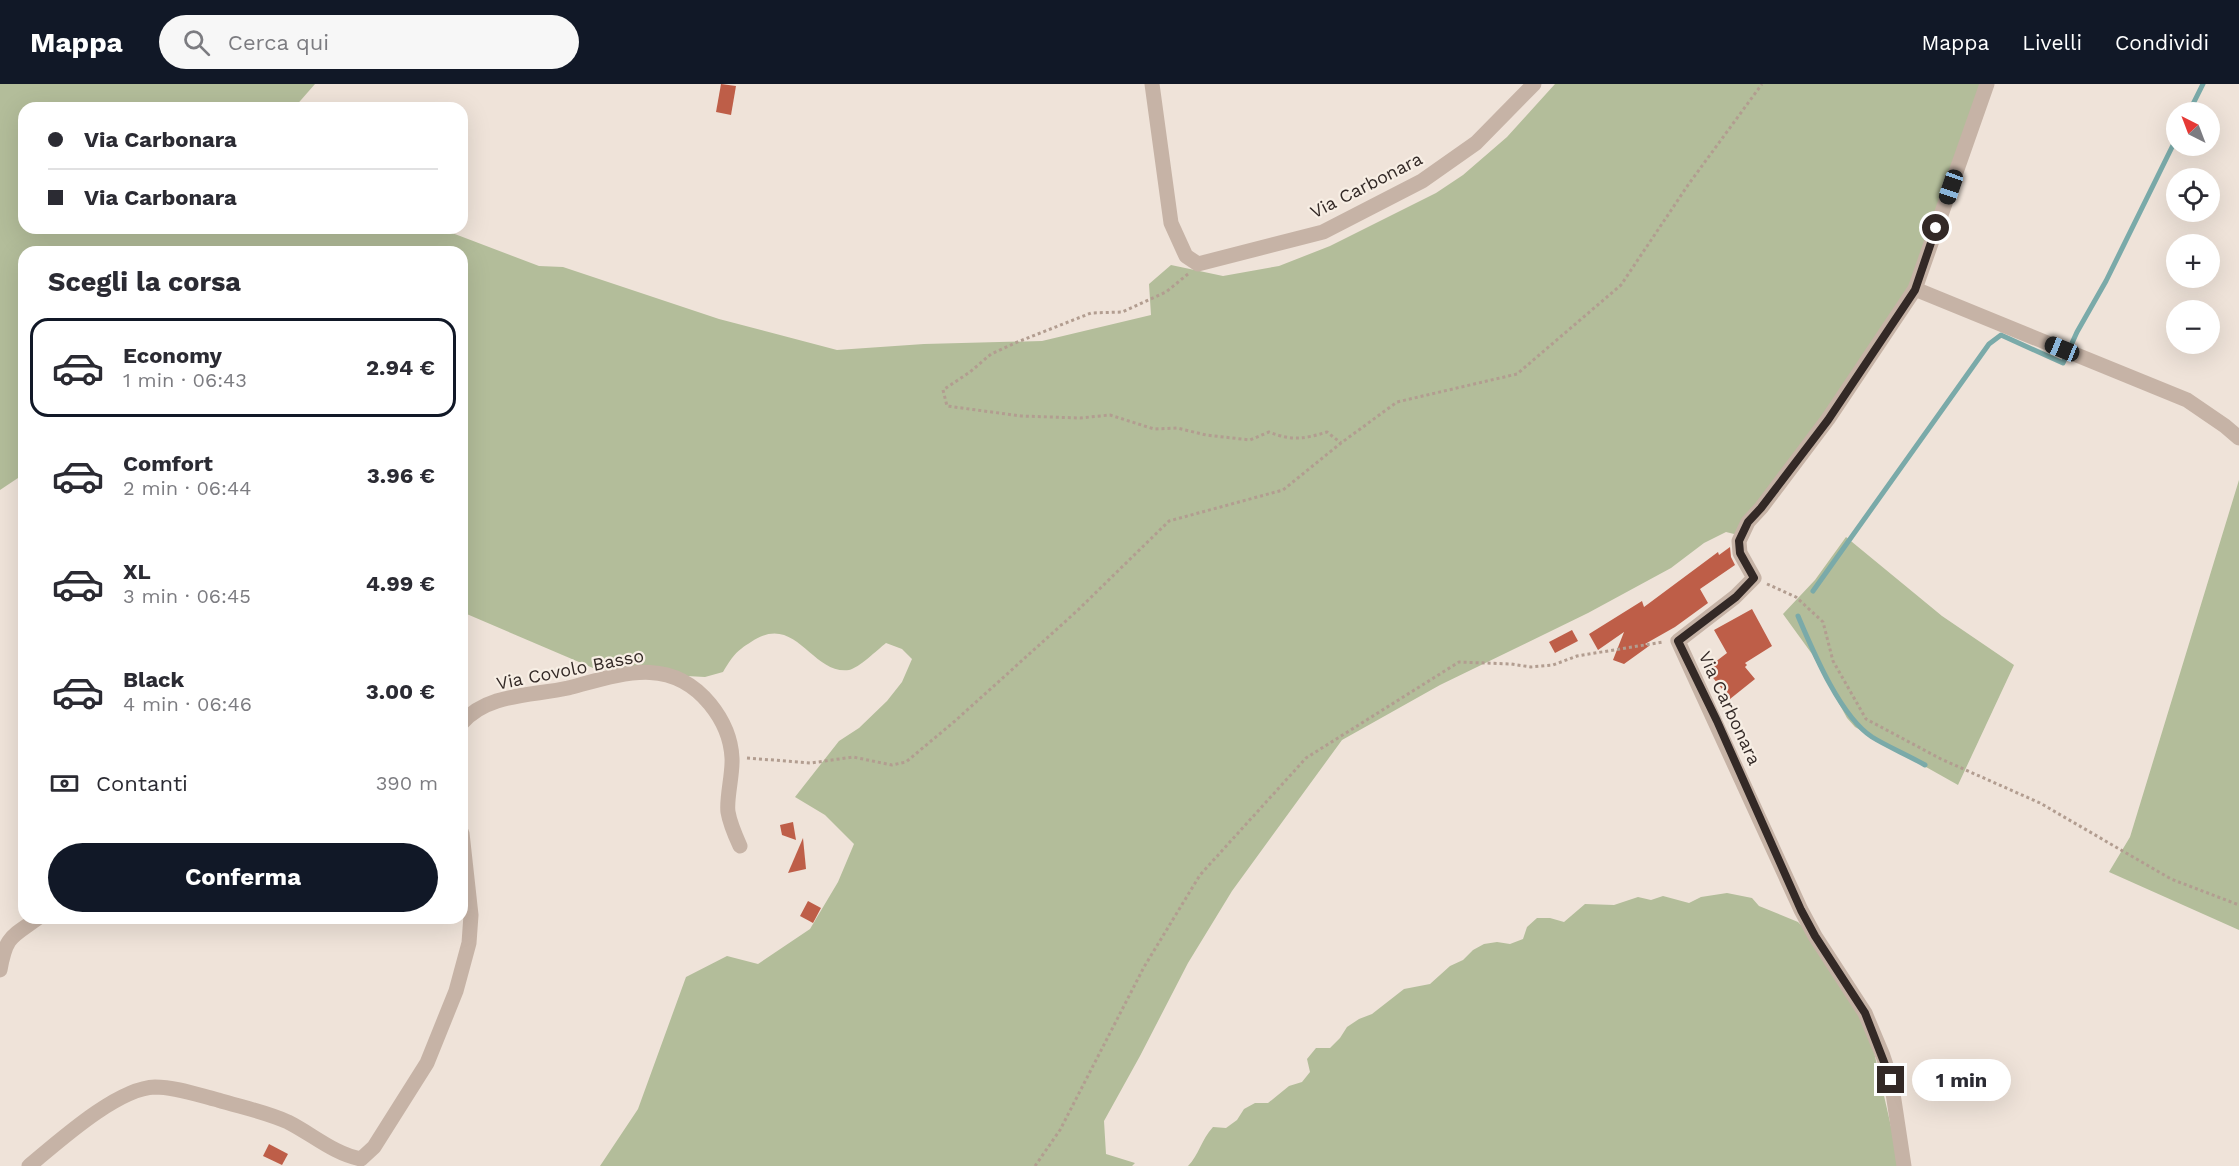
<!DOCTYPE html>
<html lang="it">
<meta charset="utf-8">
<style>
:root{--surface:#fff;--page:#f7f7f7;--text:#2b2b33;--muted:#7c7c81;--line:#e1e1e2;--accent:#111827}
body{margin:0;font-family:"Work Sans",sans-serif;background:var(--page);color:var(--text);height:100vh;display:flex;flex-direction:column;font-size:22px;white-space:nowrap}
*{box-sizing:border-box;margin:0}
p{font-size:20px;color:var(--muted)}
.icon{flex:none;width:33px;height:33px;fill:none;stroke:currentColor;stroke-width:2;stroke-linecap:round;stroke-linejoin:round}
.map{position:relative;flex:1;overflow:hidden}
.sheet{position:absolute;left:18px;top:162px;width:450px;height:678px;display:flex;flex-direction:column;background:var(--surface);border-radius:18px;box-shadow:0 6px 24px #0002}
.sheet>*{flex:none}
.top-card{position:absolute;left:18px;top:18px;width:450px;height:132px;border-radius:18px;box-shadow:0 6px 24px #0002;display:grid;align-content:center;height:132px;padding:0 30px;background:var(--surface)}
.needle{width:39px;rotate:318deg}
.buttons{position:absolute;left:2166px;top:18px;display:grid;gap:12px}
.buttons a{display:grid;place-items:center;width:54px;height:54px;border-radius:50%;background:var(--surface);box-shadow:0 6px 24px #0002;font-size:30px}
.end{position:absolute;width:27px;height:27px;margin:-14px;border:8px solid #332926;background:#fff;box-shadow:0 0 0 3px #fff}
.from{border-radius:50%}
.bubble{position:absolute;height:42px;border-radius:21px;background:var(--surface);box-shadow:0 6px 24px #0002;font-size:20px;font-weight:700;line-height:42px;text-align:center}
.car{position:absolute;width:18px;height:36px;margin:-18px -9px;border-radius:8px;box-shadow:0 0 4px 2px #0007;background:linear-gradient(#222 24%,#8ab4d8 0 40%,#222 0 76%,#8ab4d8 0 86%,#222 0)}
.top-card b{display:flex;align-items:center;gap:21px;height:57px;font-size:22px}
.top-card b+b{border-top:2px solid var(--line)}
.top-card i{width:15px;height:15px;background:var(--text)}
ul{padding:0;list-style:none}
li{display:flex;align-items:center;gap:18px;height:99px;margin:0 12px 9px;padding:0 18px;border:3px solid transparent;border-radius:18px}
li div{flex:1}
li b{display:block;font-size:22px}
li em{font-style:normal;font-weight:700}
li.current{border-color:var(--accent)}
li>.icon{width:54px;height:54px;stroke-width:1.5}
h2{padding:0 30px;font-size:27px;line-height:72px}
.pay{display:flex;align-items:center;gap:15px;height:66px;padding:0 30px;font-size:22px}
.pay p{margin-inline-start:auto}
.action{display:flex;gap:12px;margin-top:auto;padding:12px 30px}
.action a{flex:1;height:69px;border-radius:36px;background:var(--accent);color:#fff;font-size:24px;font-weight:700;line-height:69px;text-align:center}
header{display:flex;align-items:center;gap:36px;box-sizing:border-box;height:84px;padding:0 30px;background:var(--accent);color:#fff}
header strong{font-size:28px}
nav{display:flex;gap:33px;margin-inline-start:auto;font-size:21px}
.search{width:420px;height:54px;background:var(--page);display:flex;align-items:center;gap:15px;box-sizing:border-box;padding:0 21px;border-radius:33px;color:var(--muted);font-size:22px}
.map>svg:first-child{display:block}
.green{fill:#b3bd9a}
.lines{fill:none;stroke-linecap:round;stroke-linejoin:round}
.stream{stroke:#7aaaa9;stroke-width:5}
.building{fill:#be5e48}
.path{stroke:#b29d90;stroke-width:3;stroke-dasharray:3 3;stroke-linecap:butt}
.minor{stroke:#c6b3a6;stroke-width:15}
.route{stroke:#332926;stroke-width:8}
.labels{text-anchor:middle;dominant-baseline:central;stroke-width:4.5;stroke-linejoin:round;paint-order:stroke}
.street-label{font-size:18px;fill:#332926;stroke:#f7eee4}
</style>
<header>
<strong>Mappa</strong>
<div class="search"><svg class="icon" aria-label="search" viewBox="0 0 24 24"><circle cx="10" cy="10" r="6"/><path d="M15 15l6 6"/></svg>Cerca qui</div>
<nav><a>Mappa</a><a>Livelli</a><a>Condividi</a></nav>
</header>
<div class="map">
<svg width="2239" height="1082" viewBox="0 0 2239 1082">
<rect width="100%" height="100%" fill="#efe3d9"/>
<g class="green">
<path d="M0,0H315L294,24H24V144H439L539,182L563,183L719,235L837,266L924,260L1042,257L1151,231L1149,200L1171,181L1223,192L1279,182L1330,162L1436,109L1463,91L1507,53L1555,0H1988L1913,219L1742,452L1726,448L1704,459L1671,484L1588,529L1440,601L1342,656L1232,807L1188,879L1140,972L1104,1037L1106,1070L1135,1079L1132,1082H600L638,1025L686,893L727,872L758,880L810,845L838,798L854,760L825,731L795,713L839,657L859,644L887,617L902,598L912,575L902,565L886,559C877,566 859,584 849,586C811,591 796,527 751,558C736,567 732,573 723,588L705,593L631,589L593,584L462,528V168H24V390L0,406Z"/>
<path d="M2239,396V846L2109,788L2130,753Z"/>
<path d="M1846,453L1942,532L2014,581L1958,701L1855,643L1847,634L1812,570L1783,530L1815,496Z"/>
<path d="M1727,809L1752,814L1759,822L1798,838L1842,883L1872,959L1900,1082H1188C1199,1071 1201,1056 1213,1043L1226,1044L1237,1036L1244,1025L1255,1019H1268L1289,1002L1302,998L1310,988L1307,975L1316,964H1330L1340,954L1347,943L1359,935L1372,930L1404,905L1430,900L1450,882L1463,876L1473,866L1484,860L1497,858L1510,860L1523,855L1527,843L1537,834H1550L1564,838L1585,820L1614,821L1638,813L1651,816L1663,812L1689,819L1701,813Z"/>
</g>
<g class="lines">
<g class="stream">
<path d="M2189,28L2203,0"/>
<path d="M1813,507L1989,260L2001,251L2063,279L2077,248L2106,197L2176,55"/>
<path d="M1798,532C1813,567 1840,632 1872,653C1888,663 1908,671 1925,681"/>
</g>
</g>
<g class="building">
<path d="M721,0L736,2L731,31L716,28Z"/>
<path d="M1730,463L1731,473L1735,481L1700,505L1708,519L1675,543L1645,560L1649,562L1624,580L1613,576L1624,548L1598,566L1589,550L1642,517L1644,523L1718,468L1719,471Z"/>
<path d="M1752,525L1772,562L1745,579L1747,581L1745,583L1755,595L1730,615L1706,585L1727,569L1714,546Z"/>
<path d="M1572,546L1578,557L1555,569L1549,558Z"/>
<path d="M793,738L796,756L782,751L780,741Z"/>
<path d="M803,754L806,785L788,789Z"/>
<path d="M808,817L821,824L813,839L800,832Z"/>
<path d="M269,1060L288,1070L282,1081L263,1072Z"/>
</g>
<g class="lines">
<g class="path">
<path d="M1188,190L1166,208L1122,228L1091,229L1015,259L991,270L970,288L943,306L947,322L1021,332L1080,334L1110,331L1154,345L1177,344L1206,351L1250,356L1269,348C1292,357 1304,355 1327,348L1341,359"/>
<path d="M1767,500L1796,513L1823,538L1833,577L1866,635L1941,675L2040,719L2171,795L2239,821"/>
<path d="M747,674L811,679L853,673L892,681L906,678L955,637L1078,526L1169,437L1283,406L1341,359L1397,318L1517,290L1621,201L1688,101L1762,0"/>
<path d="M1035,1082L1060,1046L1144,883L1200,791L1306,674L1459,578L1511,580L1531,583L1553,581L1577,572L1663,558"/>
</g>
<g class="minor">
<path d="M1152,0L1171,139L1186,172L1198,180L1323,148L1422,97L1476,59L1534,0"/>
<path d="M1915,205L2187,316L2225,342L2239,354"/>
<path d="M462,639C487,609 533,612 568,604C621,590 670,571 710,620C723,636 731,653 732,674C733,690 726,715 728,728C730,740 735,751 740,762"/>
<path d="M0,886C6,851 12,853 38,834"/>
<path d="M29,1082C58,1058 117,1004 155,1003C176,1003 198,1011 218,1016C241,1023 266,1028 288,1038C312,1050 334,1070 361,1075L374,1063L427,979L456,907L469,859L471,831L462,749"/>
<path d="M1904,1082L1891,996L1883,972L1865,929L1815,852L1801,826L1678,557L1735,513L1754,494L1740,469L1739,457L1748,438L1761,424L1828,335L1915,205L1987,0"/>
</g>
</g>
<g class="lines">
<path class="route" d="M1891,996L1865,929L1815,852L1801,826L1717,637L1678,557L1736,513L1754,494L1740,469L1739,457L1748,438L1761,424L1828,336L1915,206L1936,144"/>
</g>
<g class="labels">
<g class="street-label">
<text transform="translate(1366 101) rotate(-27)">Via Carbonara</text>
<text transform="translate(570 585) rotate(-11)">Via Covolo Basso</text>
<text transform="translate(1730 624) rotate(65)">Via Carbonara</text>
</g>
</g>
</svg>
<div class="buttons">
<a><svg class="needle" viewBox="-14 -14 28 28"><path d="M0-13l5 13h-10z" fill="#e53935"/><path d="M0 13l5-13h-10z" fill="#7c7c81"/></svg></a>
<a><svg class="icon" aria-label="locate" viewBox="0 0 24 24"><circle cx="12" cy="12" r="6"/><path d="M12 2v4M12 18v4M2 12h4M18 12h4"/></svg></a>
<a>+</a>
<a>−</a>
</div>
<i class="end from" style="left:1936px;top:144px"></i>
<i class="end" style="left:1891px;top:996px"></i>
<div class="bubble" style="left:1912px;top:975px;width:99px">1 min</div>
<i class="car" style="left:1951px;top:103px;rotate:199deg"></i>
<i class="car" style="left:2062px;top:265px;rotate:292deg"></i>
<div class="top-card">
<b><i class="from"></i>Via Carbonara</b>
<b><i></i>Via Carbonara</b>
</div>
<section class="sheet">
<h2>Scegli la corsa</h2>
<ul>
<li class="current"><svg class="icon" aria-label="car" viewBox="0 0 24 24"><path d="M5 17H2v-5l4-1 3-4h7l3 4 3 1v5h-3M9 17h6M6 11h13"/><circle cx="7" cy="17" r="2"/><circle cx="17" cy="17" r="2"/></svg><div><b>Economy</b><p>1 min · 06:43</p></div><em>2.94 €</em></li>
<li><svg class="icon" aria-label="car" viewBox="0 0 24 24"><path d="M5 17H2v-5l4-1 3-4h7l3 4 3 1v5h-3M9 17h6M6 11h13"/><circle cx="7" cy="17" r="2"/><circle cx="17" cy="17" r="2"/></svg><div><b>Comfort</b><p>2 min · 06:44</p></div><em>3.96 €</em></li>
<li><svg class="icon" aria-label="car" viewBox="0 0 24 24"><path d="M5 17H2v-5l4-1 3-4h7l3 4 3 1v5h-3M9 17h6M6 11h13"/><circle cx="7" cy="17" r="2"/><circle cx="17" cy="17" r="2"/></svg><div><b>XL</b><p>3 min · 06:45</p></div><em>4.99 €</em></li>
<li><svg class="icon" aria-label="car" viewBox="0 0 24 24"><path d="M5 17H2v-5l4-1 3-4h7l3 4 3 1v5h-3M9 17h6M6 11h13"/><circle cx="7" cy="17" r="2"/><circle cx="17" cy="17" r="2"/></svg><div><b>Black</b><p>4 min · 06:46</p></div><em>3.00 €</em></li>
</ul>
<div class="pay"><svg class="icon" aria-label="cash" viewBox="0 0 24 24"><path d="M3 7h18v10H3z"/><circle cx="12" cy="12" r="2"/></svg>Contanti<p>390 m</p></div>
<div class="action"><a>Conferma</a></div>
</section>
</div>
